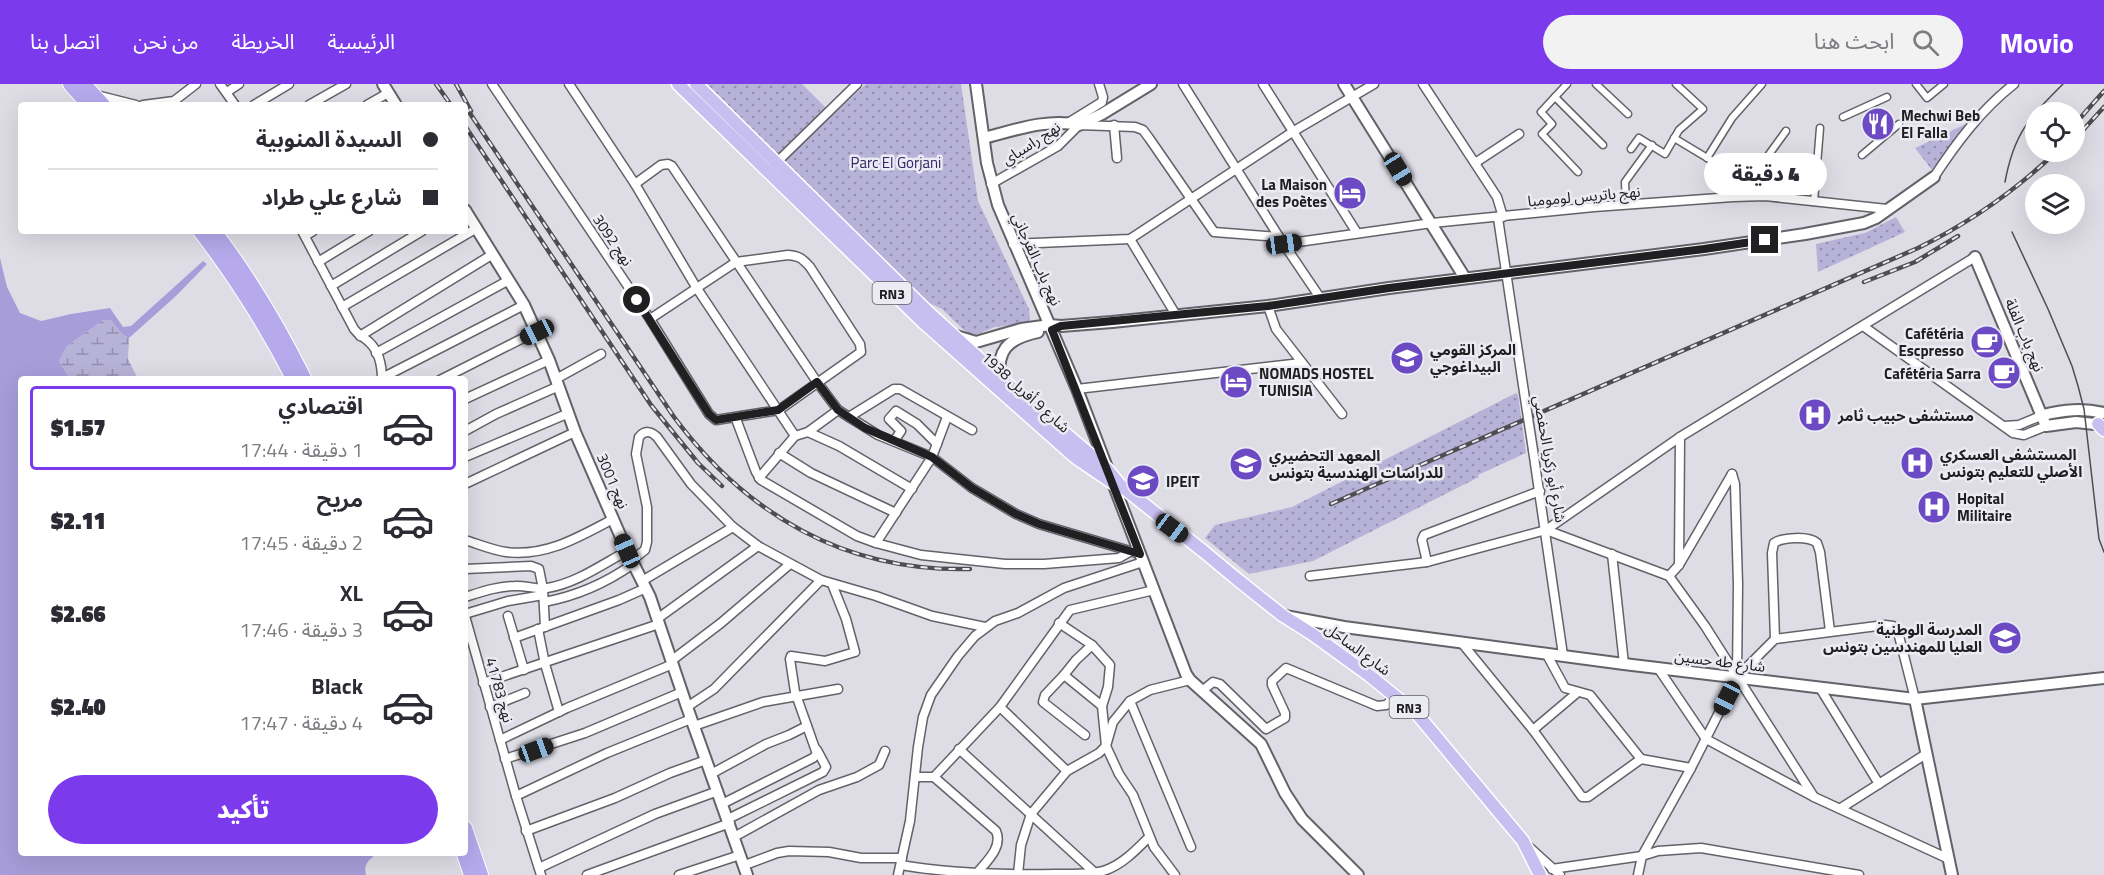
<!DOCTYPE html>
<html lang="ar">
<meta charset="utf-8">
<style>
:root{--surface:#fff;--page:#f2f2f3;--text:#2b2b33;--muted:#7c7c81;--line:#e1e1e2;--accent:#7c3aed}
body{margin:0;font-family:"Titillium Web","Noto Sans Arabic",sans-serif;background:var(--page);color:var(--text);direction:rtl;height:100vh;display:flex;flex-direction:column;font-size:22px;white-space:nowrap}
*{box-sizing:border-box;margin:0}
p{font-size:20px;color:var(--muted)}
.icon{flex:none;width:33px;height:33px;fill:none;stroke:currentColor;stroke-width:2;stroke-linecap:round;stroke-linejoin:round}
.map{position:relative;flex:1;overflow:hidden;direction:ltr}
.sheet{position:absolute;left:18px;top:292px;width:450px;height:480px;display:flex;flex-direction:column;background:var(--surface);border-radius:6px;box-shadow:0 6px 24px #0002;direction:rtl}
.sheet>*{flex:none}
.banner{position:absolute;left:18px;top:18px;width:450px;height:132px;border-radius:6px;box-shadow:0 6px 24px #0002;direction:rtl;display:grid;align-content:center;height:132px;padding:0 30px;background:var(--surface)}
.tools{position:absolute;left:2025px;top:18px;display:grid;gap:12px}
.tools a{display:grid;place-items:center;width:60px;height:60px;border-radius:50%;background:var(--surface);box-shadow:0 6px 24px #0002;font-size:30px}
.end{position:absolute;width:27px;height:27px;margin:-14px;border:8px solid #202023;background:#fff;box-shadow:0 0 0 3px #fff}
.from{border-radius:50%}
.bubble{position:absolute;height:42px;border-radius:21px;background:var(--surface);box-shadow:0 6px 24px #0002;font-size:20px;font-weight:800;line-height:42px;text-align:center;direction:rtl}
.car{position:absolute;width:18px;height:36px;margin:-18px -9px;border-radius:8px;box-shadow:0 0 4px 2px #0007;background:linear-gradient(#222 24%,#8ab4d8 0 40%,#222 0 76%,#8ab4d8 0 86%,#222 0)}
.banner b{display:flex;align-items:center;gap:21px;height:57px;font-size:22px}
.banner b+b{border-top:2px solid var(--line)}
.banner i{width:15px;height:15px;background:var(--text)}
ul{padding:10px 0 0;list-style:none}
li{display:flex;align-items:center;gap:18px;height:84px;margin:0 12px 9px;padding:0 18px;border:3px solid transparent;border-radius:6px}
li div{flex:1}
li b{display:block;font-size:22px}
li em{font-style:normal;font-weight:800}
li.current{border-color:var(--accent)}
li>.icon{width:54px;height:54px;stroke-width:1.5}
.button{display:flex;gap:12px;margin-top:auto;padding:12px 30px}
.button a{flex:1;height:69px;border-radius:36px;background:var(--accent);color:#fff;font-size:24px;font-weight:800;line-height:69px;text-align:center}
header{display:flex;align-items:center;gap:36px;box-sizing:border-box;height:84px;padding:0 30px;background:var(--accent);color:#fff}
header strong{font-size:28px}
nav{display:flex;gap:33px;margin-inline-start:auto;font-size:21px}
.search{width:420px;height:54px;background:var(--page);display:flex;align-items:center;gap:15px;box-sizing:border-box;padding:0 21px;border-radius:33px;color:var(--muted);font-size:22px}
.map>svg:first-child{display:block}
.green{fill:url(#green-dots)}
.wetland{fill:url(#wetland-marsh)}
.water{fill:#a79ed9}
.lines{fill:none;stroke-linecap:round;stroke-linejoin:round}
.pedestrian-casing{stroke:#626269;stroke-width:9}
.minor-casing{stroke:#626269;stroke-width:11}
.tertiary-casing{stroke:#626269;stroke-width:14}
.primary-casing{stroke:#fff;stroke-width:15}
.trunk-casing{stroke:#fff;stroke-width:16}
.pedestrian{stroke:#fff;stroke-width:6}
.minor{stroke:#fff;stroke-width:8}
.tertiary{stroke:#fff;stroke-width:10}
.primary{stroke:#c8bff1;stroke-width:12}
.trunk{stroke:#b6aaec;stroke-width:14}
.tram{stroke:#4e4e52;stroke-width:1.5}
.rail-casing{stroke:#4e4e52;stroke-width:4.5}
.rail{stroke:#ebebf3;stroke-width:2;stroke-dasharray:7;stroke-linecap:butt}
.minor-bridge-casing{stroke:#626269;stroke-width:11;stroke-linecap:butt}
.primary-bridge-casing{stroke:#fff;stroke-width:15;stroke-linecap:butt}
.minor-bridge{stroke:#fff;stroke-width:8}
.primary-bridge{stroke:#c8bff1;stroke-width:12}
.route{stroke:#202023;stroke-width:8}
.labels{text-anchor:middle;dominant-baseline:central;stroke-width:5;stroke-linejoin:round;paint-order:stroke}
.shield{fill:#ebebf3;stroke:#5d5d61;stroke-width:1.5}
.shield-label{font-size:14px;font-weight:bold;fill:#202023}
.poi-label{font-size:15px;font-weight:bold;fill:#202023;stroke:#ebebf3;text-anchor:start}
.street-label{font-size:15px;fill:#202023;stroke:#ebebf3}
.park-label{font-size:15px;fill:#362368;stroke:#ebebf3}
</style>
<header>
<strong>Movio</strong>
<div class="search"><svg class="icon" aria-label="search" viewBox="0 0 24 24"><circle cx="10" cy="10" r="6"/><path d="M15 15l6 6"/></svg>ابحث هنا</div>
<nav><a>الرئيسية</a><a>الخريطة</a><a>من نحن</a><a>اتصل بنا</a></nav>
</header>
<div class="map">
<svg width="2104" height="791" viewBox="0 0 2104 791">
<defs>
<pattern id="green-dots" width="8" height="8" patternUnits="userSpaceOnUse" patternTransform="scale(1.5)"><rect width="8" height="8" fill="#b7b2d7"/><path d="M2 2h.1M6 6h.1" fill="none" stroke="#9490ae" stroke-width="1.8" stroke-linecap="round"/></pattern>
<pattern id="wetland-marsh" width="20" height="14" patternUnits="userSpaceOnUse" patternTransform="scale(1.5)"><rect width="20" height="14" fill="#b7b2d7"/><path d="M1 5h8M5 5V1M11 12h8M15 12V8" fill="none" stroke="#9490ae"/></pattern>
</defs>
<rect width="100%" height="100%" fill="#dedde6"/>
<g class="green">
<path d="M707,0H802L833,31L866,0H961L978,117L1029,225L1030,235L1027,239L995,243L975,251L967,249L942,225L929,219Z"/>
<path d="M1972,37L1932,86L1915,64Z"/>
<path d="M1896,133L1905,148L1818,188L1816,160L1865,149Z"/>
<path d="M1516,309L1518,311L1526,369L1478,391L1479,393L1313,477L1249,490L1205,454L1215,441L1292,423Z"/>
</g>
<path class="wetland" d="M103,236H111L122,250L129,254L128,275L138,295H70L59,277L67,262Z"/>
<path class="water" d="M0,174L7,203L20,229L41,237L71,230L110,224L123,243L131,242L203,177L207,180L177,211L129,254L122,250L111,236H103L67,262L59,277L70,295L21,296V770H377C369,775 363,781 366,791H0Z"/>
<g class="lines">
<g class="pedestrian-casing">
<g id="pedestrian">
<path d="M1567,0L1541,28L1552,40L1542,50L1578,88"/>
<path d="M1596,0L1628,30"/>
<path d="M1916,0L1927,14L1944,0"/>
<path d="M1555,13L1603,61"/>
<path d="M1843,33L1887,13"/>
<path d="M1674,54L1714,78"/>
<path d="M1631,65L1639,54L1665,70L1679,46L1703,25L1676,0"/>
<path d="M1862,71L1899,40"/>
<path d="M1707,74L1732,34L1762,0"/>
<path d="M1754,91L1786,47"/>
<path d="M1814,118L1820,44"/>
<path d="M1626,121L1625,98L1652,61"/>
</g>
</g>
<g class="minor-casing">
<g id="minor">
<path d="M220,0L235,21"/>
<path d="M492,0L650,235L709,330L716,336L779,326L861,268L860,260L810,183C802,174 799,172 788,171L736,178L650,235"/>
<path d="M569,0L635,100L696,203L795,352"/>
<path d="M1183,0L1279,153L1321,215"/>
<path d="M1263,0L1357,149"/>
<path d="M1423,0L1497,113L1503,133"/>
<path d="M227,8L239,0"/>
<path d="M96,11L136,21"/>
<path d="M143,21L174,17L196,0"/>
<path d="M254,21L289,0"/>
<path d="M309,21L346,0"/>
<path d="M367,21L388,9"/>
<path d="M1068,39L1102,18L1103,13L1099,0"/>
<path d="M1114,41L1117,74"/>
<path d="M776,79L857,0"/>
<path d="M1475,79L1519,50"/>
<path d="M1754,91L1765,112"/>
<path d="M1934,93C1957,58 1981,26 2014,0"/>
<path d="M635,100L661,81L668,80L672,82L817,298L838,326L849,333L878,351L932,373L972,404L1016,430L1039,440L1140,470"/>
<path d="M991,100L1058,62L1079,41L1135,43L1143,46L1149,54L1214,148L1279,153"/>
<path d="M1498,134L1524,308"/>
<path d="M302,147L354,245C359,252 364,253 369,258C379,267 382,283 382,296"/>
<path d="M305,152L313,147"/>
<path d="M1130,155L1176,231"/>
<path d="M1013,160L1130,155L1294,47L1374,0"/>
<path d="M1284,160L1432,139L1594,123L1733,113L1765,112L1887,125"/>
<path d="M318,178L369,147"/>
<path d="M331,202L422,147"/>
<path d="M1268,222L1276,245L1342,330"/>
<path d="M342,223L477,144"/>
<path d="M1863,242L2013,349L2024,351L2046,342"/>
<path d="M360,252L493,170"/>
<path d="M376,269L509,196"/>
<path d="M382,294L524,221"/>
<path d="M556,295L601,270"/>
<path d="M440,296L537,247"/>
<path d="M1077,305L1301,279"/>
<path d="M465,315L549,276"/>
<path d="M849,333L894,305H900L972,346"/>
<path d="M736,335L756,388L761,396L857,452L876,459L921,471L1005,480H1044L1119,474L1131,467"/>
<path d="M2004,342L2019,341L2043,331"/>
<path d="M465,347L496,330L559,302"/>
<path d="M808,348L839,362L912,405"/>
<path d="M894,357L901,347L889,335L896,327L917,340L937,360"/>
<path d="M1533,366L1563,571"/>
<path d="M779,369L811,389L896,429"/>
<path d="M465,373L569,329"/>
<path d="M1732,390L1735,400L1738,500L1737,593"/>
<path d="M759,394L795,352L808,348L838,326"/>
<path d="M465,400L575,348"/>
<path d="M1546,446L1669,492L1705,542L1814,713"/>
<path d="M465,456C478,460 492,466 506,468C546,473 579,453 613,435"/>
<path d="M876,459L932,373L947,333"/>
<path d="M1612,470L1624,580"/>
<path d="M632,476L645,466L647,458V423L636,370L639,353C645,346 651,347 657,353L691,400L733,443L758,462L821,496L876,512L932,532L985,543"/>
<path d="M1427,478L1422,456L1424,451L1540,407"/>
<path d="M1679,481L1680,353"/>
<path d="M465,485L531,482L539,485L543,505L545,543"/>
<path d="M1310,492L1427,478L1546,446L1680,353L1975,173"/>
<path d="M1669,492L1679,481L1732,390"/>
<path d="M642,497L733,443"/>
<path d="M465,513C481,508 498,502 515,502C525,501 537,506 547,504C575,500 603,480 627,467"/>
<path d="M544,518C577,512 606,499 633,480"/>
<path d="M465,530L508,517L543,511"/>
<path d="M465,532L516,712L541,791"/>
<path d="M508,532L524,586"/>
<path d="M657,535L758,462"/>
<path d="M1059,539L1092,561L1110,581L1108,603L1102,622L1106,662L1119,690L1133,711L1154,763L1175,791"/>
<path d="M538,545L545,580L559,628"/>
<path d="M514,554L619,516L646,504"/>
<path d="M1775,555L1772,469L1774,459C1783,453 1809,452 1817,459L1820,468L1830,547"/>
<path d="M1461,558L1533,646L1582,713H1588L1641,675L1691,684"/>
<path d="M1092,561L1076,576L1064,591L1102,622"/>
<path d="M1546,569L1565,604L1590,611L1641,675"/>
<path d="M671,577L721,539L790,480"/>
<path d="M1658,584L1706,655L1814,713L1949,775"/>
<path d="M1064,591L1045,611L1043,618L1085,651"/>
<path d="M483,599L659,540"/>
<path d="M1820,604L1879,700"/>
<path d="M1202,607L1213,598L1220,600L1266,645L1285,634V629L1272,601V597L1286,584L1377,622L1386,621L1396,612"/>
<path d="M1130,617L1191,763"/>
<path d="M490,623L525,609"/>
<path d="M687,623L714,605L821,496"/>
<path d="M1000,623L1067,687"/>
<path d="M694,642L763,618L838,605"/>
<path d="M1533,646L1578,608"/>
<path d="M500,656L567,624L673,580"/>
<path d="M959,665L1094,788"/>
<path d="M505,675L585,649L682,608"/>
<path d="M711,690L766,660L789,651L807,642"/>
<path d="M915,693H934L996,747C1003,763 987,777 977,789"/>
<path d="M934,693L1000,623L1070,526L1154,506"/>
<path d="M516,712L607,669L691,635"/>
<path d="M722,720L813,674L817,670L795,608L790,575L791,572L825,577L855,568L846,535L832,500"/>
<path d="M1841,724L1926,670"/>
<path d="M728,735L823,688L826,683L817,666"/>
<path d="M526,747L615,714L670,689L706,676"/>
<path d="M734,753L819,706L857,693L879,681L885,667"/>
<path d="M1528,762L1560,791"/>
<path d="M745,781L777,769L789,767L829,768L861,774H902"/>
<path d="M901,781C952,790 1004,791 1056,790C1071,790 1091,791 1106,786C1123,780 1137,765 1149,753"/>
<path d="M539,784L655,730L718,707"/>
<path d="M1552,785L1642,772L1658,767L1701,764L1859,791"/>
<path d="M1018,790L1021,761L1031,730L1067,687L1099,669L1106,662L1113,638L1130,617L1150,606L1190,596"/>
<path d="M587,791L730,739"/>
<path d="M679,791L740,771"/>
<path d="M898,791L910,737L918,663L923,633L931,611L958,572L975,552L995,537L1018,529L1064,504L1143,478"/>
<path d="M1638,791L1642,772L1691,684L1737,593L1775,555L1885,541L1893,542L1898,548L1915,615"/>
</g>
</g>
<g class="tertiary-casing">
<g id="tertiary">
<path d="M383,0L396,21"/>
<path d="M976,0L987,79L998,121L1077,305L1186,590L1190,596L1261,660L1285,709L1302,735L1358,791"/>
<path d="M1344,0L1465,194"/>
<path d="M984,54C1015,46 1048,34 1079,41L1102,30L1151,0"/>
<path d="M465,126L524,221L549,276L575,348L627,467L650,513L687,623L747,791"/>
<path d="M1975,173L2046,342L2076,338L2104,341"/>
<path d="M956,252L976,258L1021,245L1050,241L1061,242L1112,238L1268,222L1389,204L1704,165L1805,150L1864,139L1876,134L1934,93"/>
<path d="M999,299C997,266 1006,255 1038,248"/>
<path d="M2043,331C2064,326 2082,324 2104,329"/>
<path d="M1285,532L1344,543L1624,580L1915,615L2104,594"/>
<path d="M1915,615L1952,791"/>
</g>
</g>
<g class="primary-casing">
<g id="primary">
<path d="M678,0L924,239L1075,373L1113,399"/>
<path d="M696,0L929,229L998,292L1107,385L1120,401L1203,467"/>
<path d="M2098,340L2104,346"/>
<path d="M1238,496L1282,531L1312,550L1370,592L1418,631L1523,757L1540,791"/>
</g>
</g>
<g class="trunk-casing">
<g id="trunk">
<path d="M70,0L89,21"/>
<path d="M84,0L103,21"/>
<path d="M200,147C236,194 267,243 294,296"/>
<path d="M214,147C249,193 279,243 305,296"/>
<path d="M465,744L481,791"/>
<path d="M464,770L471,791"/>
</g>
</g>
<use href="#pedestrian" class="pedestrian"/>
<use href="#minor" class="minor"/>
<use href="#tertiary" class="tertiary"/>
<use href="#primary" class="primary"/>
<use href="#trunk" class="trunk"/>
<g class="tram">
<path d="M2005,98C2014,49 2029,34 2063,0"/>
<path d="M2012,148L2048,225L2072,282L2078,302L2084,325L2099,455L2104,468"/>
</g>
<g class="rail-casing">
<g id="rail">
<path d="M436,0L451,21"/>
<path d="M456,0L471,27"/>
<path d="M465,22L674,333C747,431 845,488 970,485"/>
<path d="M2074,41L2104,7"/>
<path d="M465,42L651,321L698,379L722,402"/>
<path d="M2074,56L2104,23"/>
<path d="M1864,198L1915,178L1958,152"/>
<path d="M1331,420L1918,164C1969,139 2015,107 2056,68"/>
</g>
</g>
<use href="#rail" class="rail"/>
<g class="minor-bridge-casing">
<path id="minor-bridge" d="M1524,308L1533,366"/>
</g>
<g class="primary-bridge-casing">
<path id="primary-bridge" d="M1203,467L1238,496"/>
</g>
<use href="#minor-bridge" class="minor-bridge"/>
<use href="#primary-bridge" class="primary-bridge"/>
</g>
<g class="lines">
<path class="route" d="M637,216L709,330L716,336L778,326L817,298L838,326L865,344L932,373L972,404L1016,430L1039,440L1140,470L1052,246L1061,242L1268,222L1389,204L1704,165L1765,156"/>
</g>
<defs>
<g id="restaurant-disc" transform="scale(1.725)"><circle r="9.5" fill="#6b4ac3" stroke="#ebebf3"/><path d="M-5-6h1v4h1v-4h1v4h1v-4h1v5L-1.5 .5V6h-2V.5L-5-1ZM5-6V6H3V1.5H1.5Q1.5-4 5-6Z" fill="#fff"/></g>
<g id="hotel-disc" transform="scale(1.725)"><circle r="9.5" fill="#6b4ac3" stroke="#ebebf3"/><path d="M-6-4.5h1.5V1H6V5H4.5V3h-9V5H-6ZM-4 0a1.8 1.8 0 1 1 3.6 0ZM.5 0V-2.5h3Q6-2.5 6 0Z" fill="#fff"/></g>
<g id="cafe-disc" transform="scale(1.725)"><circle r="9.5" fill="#6b4ac3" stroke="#ebebf3"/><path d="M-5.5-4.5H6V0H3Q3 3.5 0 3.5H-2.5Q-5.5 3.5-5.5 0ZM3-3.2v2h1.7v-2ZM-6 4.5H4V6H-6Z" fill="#fff"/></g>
<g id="university-disc" transform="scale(1.725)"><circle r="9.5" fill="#6b4ac3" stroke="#ebebf3"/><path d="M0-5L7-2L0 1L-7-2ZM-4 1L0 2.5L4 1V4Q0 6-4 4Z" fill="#fff"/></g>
<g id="hospital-disc" transform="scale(1.725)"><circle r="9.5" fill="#6b4ac3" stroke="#ebebf3"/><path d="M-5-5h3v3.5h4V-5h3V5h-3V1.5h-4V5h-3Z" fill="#fff"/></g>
</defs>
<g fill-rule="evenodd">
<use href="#restaurant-disc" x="1878" y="40"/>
<use href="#hotel-disc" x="1350" y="109"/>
<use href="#cafe-disc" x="1987" y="258"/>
<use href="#university-disc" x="1407" y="274"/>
<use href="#cafe-disc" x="2004" y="289"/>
<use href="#hotel-disc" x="1236" y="298"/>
<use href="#hospital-disc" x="1815" y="331"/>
<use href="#hospital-disc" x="1917" y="379"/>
<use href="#university-disc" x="1246" y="380"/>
<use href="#university-disc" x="1143" y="397"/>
<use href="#hospital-disc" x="1934" y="423"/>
<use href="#university-disc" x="2005" y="554"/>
</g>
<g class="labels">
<g class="shield">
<rect x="872.5" y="198" width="39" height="22" rx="4.5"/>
<rect x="1389.5" y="612" width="39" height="22" rx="4.5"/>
</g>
<g class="shield-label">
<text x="892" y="209">RN3</text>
<text x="1409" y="623">RN3</text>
</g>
<g class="poi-label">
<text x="1901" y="31">Mechwi Beb<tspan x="1901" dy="17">El Falla</tspan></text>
<text x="1327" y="100" text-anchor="end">La Maison<tspan x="1327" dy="17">des Poètes</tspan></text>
<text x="1964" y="249" text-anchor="end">Cafétéria<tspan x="1964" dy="17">Escpresso</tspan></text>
<text x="1430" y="265">المركز القومي<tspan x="1430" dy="17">البيداغوجي</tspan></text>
<text x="1259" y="289">NOMADS HOSTEL<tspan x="1259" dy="17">TUNISIA</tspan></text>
<text x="1981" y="289" text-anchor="end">Cafétéria Sarra</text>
<text x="1838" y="331">مستشفى حبيب ثامر</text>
<text x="1940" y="370">المستشفى العسكري<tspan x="1940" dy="17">الأصلي للتعليم بتونس</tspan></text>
<text x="1269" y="371">المعهد التحضيري<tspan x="1269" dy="17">للدراسات الهندسية بتونس</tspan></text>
<text x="1166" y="397">IPEIT</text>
<text x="1957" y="414">Hopital<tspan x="1957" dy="17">Militaire</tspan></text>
<text x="1982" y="545" text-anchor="end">المدرسة الوطنية<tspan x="1982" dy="17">العليا للمهندسين بتونس</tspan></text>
</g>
<g class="street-label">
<text transform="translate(1031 59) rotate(-33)">نهج راسباي</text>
<text transform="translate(1584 112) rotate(-5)">نهج باتريس لومومبا</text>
<text transform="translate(613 156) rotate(56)">نهج 3092</text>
<text transform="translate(1037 175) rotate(66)">نهج باب القرجاني</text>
<text transform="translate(2025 251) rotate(67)">نهج باب الفلة</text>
<text transform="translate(1026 308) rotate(42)">شارع 9 أفريل 1938</text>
<text transform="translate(1550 375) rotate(80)">شارع أبو زكريا الحفصي</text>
<text transform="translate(613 397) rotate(67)">نهج 3001</text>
<text transform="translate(1358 565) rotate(36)">شارع الساحل</text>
<text transform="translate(1720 577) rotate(7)">شارع طه حسين</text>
<text transform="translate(500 606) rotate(74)">نهج 41783</text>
</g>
<g class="park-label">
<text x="896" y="78">Parc El Gorjani</text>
</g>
</g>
</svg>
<div class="tools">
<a><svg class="icon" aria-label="locate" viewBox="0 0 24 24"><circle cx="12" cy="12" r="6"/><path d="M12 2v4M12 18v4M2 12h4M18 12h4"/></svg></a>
<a><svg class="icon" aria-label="layers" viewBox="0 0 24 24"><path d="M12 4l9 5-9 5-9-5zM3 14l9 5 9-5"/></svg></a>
</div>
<i class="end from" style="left:637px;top:216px"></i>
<i class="end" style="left:1765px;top:156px"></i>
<div class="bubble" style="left:1704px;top:69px;width:123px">4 دقيقة</div>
<i class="car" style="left:1398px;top:85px;rotate:148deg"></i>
<i class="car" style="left:1284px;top:160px;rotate:82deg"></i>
<i class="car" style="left:537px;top:248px;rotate:244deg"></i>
<i class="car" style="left:1172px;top:444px;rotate:127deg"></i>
<i class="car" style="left:627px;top:467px;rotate:336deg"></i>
<i class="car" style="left:1727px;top:614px;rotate:207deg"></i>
<i class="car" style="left:536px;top:666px;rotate:70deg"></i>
<div class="banner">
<b><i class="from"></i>السيدة المنوبية</b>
<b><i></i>شارع علي طراد</b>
</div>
<section class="sheet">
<ul>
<li class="current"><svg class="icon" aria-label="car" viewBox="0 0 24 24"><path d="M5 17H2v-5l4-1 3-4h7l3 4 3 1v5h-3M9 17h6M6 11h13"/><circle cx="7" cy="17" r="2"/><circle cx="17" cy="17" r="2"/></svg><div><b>اقتصادي</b><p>1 دقيقة · 17:44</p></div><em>$1.57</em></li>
<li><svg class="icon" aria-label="car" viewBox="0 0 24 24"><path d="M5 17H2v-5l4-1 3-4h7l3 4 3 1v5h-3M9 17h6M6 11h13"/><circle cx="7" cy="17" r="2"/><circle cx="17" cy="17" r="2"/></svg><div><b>مريح</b><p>2 دقيقة · 17:45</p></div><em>$2.11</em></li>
<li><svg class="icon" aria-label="car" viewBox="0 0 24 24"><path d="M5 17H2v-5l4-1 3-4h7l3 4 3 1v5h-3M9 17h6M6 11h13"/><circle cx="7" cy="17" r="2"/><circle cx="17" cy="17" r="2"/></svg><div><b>XL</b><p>3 دقيقة · 17:46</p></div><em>$2.66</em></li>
<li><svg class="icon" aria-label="car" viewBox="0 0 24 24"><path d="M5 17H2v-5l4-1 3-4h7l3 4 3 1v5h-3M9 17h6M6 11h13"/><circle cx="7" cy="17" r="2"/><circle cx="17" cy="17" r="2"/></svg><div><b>Black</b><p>4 دقيقة · 17:47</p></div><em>$2.40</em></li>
</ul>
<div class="button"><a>تأكيد</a></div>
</section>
</div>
